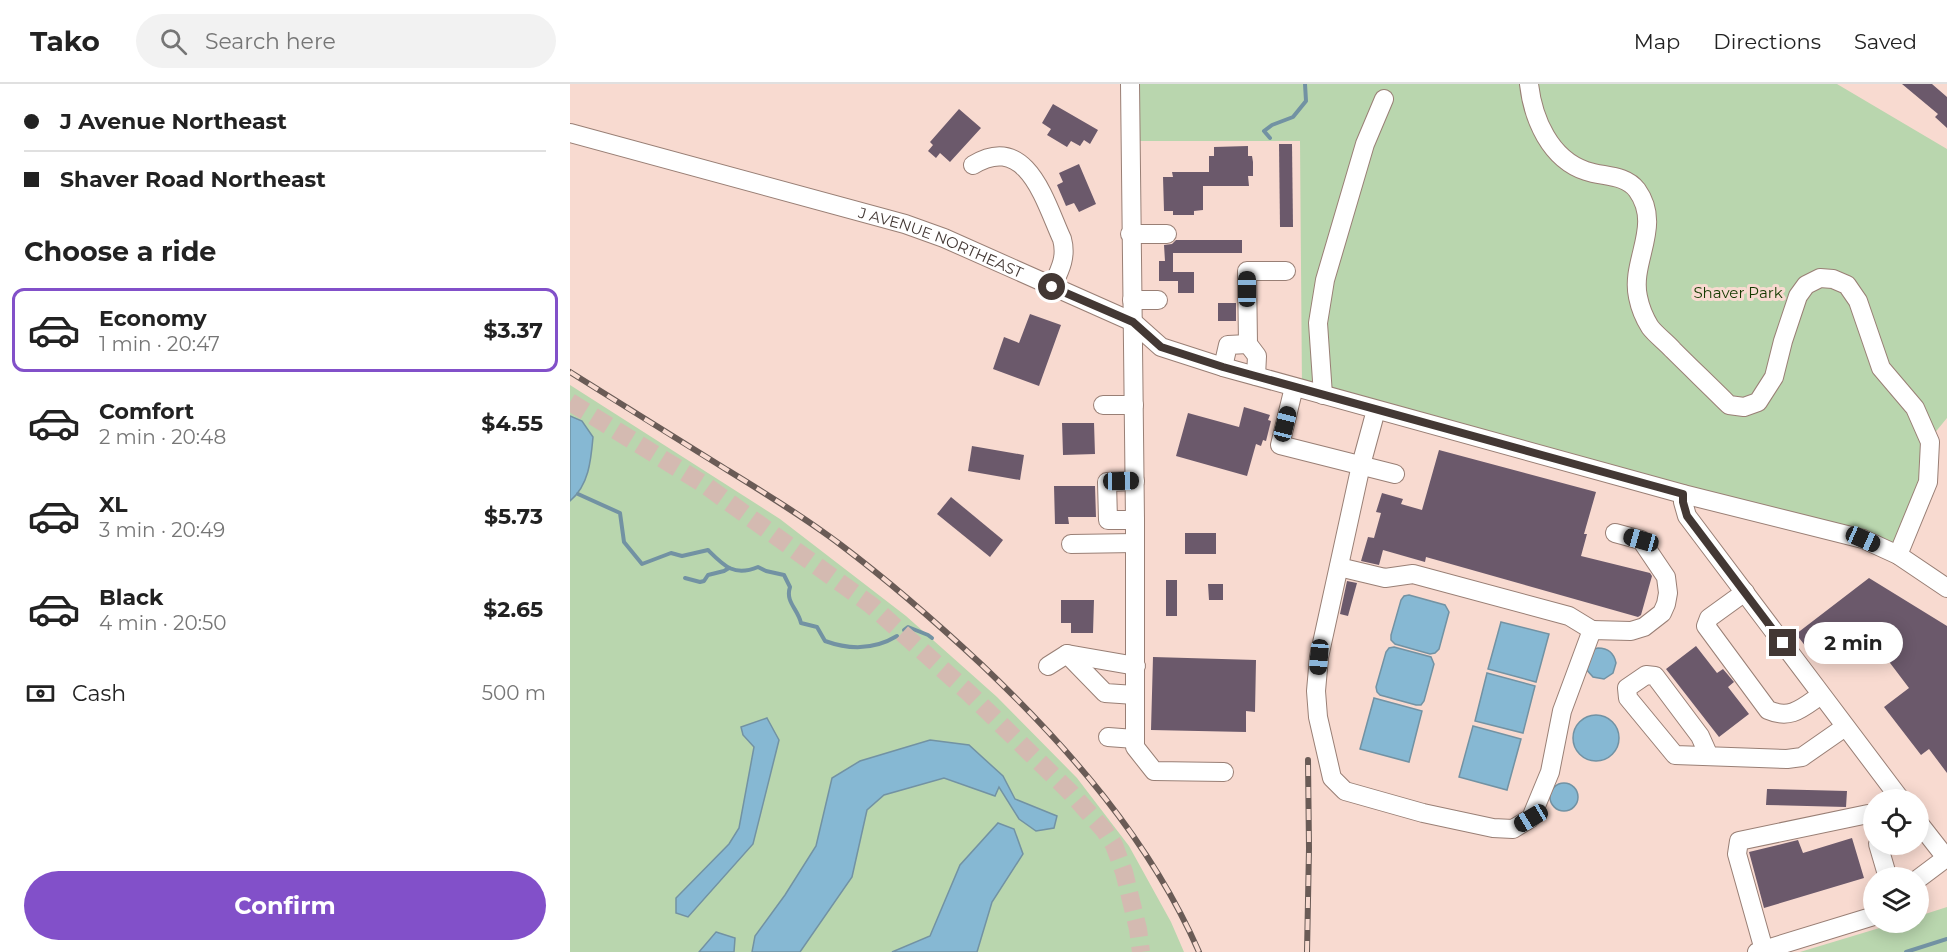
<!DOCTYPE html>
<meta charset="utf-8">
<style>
:root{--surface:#fff;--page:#f2f2f2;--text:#222;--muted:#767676;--line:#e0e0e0;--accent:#8250c9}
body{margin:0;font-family:Montserrat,sans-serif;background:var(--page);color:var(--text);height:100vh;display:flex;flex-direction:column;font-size:22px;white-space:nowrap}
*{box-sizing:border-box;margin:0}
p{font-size:20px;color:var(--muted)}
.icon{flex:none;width:33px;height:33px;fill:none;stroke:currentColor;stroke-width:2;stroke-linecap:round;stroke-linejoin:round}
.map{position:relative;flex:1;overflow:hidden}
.side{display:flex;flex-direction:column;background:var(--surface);width:570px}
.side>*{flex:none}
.guide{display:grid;align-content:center;height:132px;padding:0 24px;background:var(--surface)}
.buttons{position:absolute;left:1293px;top:705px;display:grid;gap:12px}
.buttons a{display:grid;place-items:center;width:66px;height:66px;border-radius:50%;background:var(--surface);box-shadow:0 3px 15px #0003;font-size:30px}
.end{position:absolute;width:27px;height:27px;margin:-14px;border:8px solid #433834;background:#fff;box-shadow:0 0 0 3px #fff}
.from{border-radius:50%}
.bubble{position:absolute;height:42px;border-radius:21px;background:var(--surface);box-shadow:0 3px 15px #0003;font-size:20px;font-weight:700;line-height:42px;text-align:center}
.car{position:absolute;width:18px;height:36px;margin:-18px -9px;border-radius:8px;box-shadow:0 0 4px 2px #0007;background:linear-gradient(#222 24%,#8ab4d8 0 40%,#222 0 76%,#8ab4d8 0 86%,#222 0)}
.guide b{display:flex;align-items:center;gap:21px;height:57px;font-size:22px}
.guide b+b{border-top:2px solid var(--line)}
.guide i{width:15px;height:15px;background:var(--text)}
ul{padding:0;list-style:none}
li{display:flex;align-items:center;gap:18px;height:84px;margin:0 12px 9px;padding:0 12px;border:3px solid transparent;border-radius:12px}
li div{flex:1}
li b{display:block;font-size:22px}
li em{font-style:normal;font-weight:700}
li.selected{border-color:var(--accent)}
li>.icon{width:54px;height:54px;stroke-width:1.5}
h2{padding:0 24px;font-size:27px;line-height:72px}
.pay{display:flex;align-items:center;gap:15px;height:66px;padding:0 24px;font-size:22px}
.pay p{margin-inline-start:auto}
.primary-button{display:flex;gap:12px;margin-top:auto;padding:12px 24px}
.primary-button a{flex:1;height:69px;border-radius:36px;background:var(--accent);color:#fff;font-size:24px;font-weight:700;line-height:69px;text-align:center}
header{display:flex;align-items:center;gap:36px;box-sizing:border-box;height:84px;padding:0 30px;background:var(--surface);border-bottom:2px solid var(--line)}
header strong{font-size:28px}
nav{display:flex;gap:33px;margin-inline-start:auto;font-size:21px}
.search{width:420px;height:54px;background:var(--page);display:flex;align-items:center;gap:15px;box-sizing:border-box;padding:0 21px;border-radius:33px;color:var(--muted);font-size:22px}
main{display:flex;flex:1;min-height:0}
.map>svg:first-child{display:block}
.green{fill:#b9d6ae}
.water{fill:#86b8d3;stroke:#7292a3;stroke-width:1.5}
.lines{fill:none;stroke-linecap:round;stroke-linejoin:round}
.stream{stroke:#7292a3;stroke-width:4}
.building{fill:#6b596b}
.minor-tunnel{stroke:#d4bab1;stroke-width:18;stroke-dasharray:18 9;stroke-linecap:butt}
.minor-casing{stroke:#997f75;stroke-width:20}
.minor{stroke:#fff;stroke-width:18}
.rail-casing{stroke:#6a5b56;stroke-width:6}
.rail{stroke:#f8dad0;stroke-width:4;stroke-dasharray:11;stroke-linecap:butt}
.route{stroke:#433834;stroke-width:8}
.labels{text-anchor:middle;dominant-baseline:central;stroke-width:6;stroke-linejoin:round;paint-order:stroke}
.street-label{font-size:15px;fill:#433834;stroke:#f8dad0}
.park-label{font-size:15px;fill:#143a00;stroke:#f8dad0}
</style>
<header>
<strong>Tako</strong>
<div class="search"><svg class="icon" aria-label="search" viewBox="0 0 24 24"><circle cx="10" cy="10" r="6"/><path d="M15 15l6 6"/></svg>Search here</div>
<nav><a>Map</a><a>Directions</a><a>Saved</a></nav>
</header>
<main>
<section class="side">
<div class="guide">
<b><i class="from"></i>J Avenue Northeast</b>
<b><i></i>Shaver Road Northeast</b>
</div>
<h2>Choose a ride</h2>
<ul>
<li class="selected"><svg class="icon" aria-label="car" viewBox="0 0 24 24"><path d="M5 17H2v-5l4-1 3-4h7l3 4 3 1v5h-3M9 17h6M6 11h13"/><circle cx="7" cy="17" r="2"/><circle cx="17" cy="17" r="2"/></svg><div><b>Economy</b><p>1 min · 20:47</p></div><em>$3.37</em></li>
<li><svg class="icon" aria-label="car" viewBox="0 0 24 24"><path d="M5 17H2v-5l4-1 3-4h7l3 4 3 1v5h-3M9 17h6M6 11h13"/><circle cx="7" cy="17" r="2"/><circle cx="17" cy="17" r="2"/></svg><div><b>Comfort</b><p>2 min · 20:48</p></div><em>$4.55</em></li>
<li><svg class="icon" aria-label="car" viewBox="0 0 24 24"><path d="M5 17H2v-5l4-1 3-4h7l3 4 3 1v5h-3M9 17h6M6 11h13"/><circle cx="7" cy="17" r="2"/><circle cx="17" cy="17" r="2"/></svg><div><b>XL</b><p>3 min · 20:49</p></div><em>$5.73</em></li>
<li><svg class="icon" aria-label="car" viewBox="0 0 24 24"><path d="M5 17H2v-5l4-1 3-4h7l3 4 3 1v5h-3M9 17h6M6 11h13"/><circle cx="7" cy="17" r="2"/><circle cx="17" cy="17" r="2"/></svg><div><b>Black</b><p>4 min · 20:50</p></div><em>$2.65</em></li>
</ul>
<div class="pay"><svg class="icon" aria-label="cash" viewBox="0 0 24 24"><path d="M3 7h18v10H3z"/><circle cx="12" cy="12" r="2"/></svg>Cash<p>500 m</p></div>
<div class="primary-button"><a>Confirm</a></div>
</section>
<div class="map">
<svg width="1377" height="868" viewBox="0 0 1377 868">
<rect width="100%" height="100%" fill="#f8dad0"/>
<g class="green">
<path d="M560,0H1267L1377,65V334L1363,351L1328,471L732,305L730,57H560Z"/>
<path d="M0,301L210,435L336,532L427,613L507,694L559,762L601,838L614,868H0V417L8,410L12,337L0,332Z"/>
<path d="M1377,823V868H1230L1326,839L1348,838L1349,832Z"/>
</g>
<g class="water">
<path d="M0,332L12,337L23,353C21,376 19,401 0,417Z"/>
<path d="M839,511L875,521L879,528L869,565L865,569L860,570L825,560L821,556V551L831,516L834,512Z"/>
<path d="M931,538L979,550L966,598L918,585Z"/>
<path d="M824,563L861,573L864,580L854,617L851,621H846L810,611L807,608L806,603L816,568L819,564Z"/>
<path d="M1028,564C1038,564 1044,569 1046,579L1043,589L1034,595L1023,593L1016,585L1024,565Z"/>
<path d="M917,589L965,602L953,649L905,637Z"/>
<path d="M804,614L852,627L839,678L790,665Z"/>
<circle cx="1026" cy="654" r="23"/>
<path d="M197,634L209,656L183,760L118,833L106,829V814L159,760L169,744L184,663L173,651L171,643Z"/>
<path d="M903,642L951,655L937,706L889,693Z"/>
<path d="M360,656L399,661L433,692L445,715L487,732L484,744L466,747L449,735L429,703L425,712L374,694L314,711L297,726L282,793L230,868H182L185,852L215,811L246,762L262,694L290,677Z"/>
<circle cx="994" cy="713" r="14"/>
<path d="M428,739L444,745L453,770L422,818L407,868H322L360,852L390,781Z"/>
<path d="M146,848L165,854L164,868H129Z"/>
</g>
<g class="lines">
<g class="stream">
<path d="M700,54L694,47L702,41L723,33L736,17L735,0"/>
<path d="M8,410L50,429L54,458L72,480L101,469L112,472L138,466C154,482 164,493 188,483L196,487L214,491L220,503C215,518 228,525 231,539L247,543L255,557C280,566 304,566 327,552"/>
<path d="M115,494L130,498L134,497L138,491L154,487L159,484"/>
<path d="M334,546L338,543L358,551L362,554"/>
<path d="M1336,868L1377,855"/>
</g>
</g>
<g class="building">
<path d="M1332,0H1362L1377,13V44L1365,33L1368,30Z"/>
<path d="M483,20L528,46L520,60L514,56L510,62L501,57L497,63L477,51L481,45L472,39Z"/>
<path d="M389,25L411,44L380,78L370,69L366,74L358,67L363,61L360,58Z"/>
<path d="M709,60H722L723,143H710Z"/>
<path d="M678,62V72H682L683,78V92H678L679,102H633V126L624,127V131H603V127H594L593,93H603L602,88H639V72H644V63Z"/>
<path d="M509,80L526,120L509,128L504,119L496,122L487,101L493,98L489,89Z"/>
<path d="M606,156H672V169H603V188H624V209H608V197H589V177H595L594,161L602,160Z"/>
<rect x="648" y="219" width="18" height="18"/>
<path d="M460,230L491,241L469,302L423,285L434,253L449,259Z"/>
<path d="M674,323L700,331L698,336L701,337L696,357L693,356L691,362L686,360L677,392L606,372L618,329L669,343Z"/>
<path d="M492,339H524L525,370L493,371Z"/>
<path d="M402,362L454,371L450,396L398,387Z"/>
<path d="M869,366L1026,408L1014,450H1017L1011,472L1080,489L1082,492L1071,531L1068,533L856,473L855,478L813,466L809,481L791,477L798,453L804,454L811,429L806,428L812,409L833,415L831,420L852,426Z"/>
<path d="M484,402H525L526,433H498L499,440H485Z"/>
<path d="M381,413L433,456L420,473L367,430Z"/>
<rect x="615" y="449" width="31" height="21"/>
<path d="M1299,494L1377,542V689L1359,665L1351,671L1314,623L1339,604L1292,542L1247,577L1226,550Z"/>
<rect x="596" y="496" width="11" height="36"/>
<path d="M777,497L787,499L778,532L770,530Z"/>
<path d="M638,500H653V516H639Z"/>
<path d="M491,516H524L523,549H501V539H491Z"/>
<path d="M1126,562L1147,589L1153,585L1164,598L1158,603L1179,630L1149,653L1096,585Z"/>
<path d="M583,573L686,576L685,628L676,627V648L581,646Z"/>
<path d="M1197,705L1277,707L1276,723L1196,721Z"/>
<path d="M1282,754L1294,794L1194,824L1179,768L1228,756L1233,769Z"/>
</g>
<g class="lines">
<path class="minor-tunnel" d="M0,318L135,401L301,521L399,609L501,709L534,746L544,761L554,788L568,845L571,868"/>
<g class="minor-casing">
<g id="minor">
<path d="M560,0L565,436V663L584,687L654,688"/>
<path d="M959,0C963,35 980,75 1016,87C1033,93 1055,90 1067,106C1093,142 1060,177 1068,213C1070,223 1075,235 1080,243C1086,251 1096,258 1103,266C1121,284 1140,302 1159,321L1174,323L1188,318L1204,293L1213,257L1228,212L1236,201L1250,194L1263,195L1277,201L1288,217L1311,284L1345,324L1360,358L1358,398L1328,471"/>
<path id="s1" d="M0,49L335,140L374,154L563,238L591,263L653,283L1113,410L1293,455L1328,471L1377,504"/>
<path d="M403,81C457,48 475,118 492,155C497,173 490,186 482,203"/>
<path d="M560,150H597"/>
<path d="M562,216H588"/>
<path d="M653,283L658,261L678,260"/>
<path d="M686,292L687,272L678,260L677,187H716"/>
<path d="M724,303L710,361L825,390"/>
<path d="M753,311L748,239L755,196L795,60L814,15"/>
<path d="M533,321H564"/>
<path d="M806,326L791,381L749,573L746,607L748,633L762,694L775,707L853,729L923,744L943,745L961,734L980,688L992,627L1022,546L1061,547L1074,543L1092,529L1096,520L1098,509L1096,493L1071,456L1045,449"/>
<path d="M565,397L537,398L538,436H565"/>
<path d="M1113,410V418L1117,432L1331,716"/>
<path d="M501,460L565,459"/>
<path d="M769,483L815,494L843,490L999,532L1022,546"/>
<path d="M1175,508L1139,534L1136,542L1198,626C1221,636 1232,624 1251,611"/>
<path d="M497,570L535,609L565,611"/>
<path d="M478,582L497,570L566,582"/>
<path d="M538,653L565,655"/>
<path d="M1139,672L1130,652L1085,592L1076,591L1057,604L1058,614L1105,671L1217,675L1232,673L1275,643"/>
<path d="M1348,738L1377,775"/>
<path d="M1308,760L1318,794"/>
<path d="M1348,795L1376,774"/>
<path d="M1194,866L1167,770L1169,757L1298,730"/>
<path d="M1187,868L1304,832"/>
</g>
</g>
<use href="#minor" class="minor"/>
<g class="rail-casing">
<g id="rail">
<path d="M0,288C51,320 102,352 154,384C193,408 234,433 271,461C320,498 367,539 412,581C499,664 580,756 629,868"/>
<path d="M737,868L739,764L738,676"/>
</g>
</g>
<use href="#rail" class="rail"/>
</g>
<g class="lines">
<path class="route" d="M482,203L563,238L591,263L653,283L1113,410V418L1117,432L1213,559"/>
</g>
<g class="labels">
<g class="street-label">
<text stroke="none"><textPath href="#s1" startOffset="387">J AVENUE NORTHEAST</textPath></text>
</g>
<g class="park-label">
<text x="1168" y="208">Shaver Park</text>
</g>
</g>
</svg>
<div class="buttons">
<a><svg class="icon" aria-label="locate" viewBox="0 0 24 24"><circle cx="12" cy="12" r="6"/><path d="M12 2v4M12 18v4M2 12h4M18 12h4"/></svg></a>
<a><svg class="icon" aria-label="layers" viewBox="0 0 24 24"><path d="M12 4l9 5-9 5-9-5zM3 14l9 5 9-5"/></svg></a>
</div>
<i class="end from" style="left:482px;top:203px"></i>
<i class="end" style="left:1213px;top:559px"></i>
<div class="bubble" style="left:1234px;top:538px;width:99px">2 min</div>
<i class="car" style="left:677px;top:205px;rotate:0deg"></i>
<i class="car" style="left:715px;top:340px;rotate:14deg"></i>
<i class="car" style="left:551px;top:397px;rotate:89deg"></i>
<i class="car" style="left:1293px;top:455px;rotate:114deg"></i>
<i class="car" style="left:1071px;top:456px;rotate:286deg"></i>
<i class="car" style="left:749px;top:573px;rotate:185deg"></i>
<i class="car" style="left:961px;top:734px;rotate:239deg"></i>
</div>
</main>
